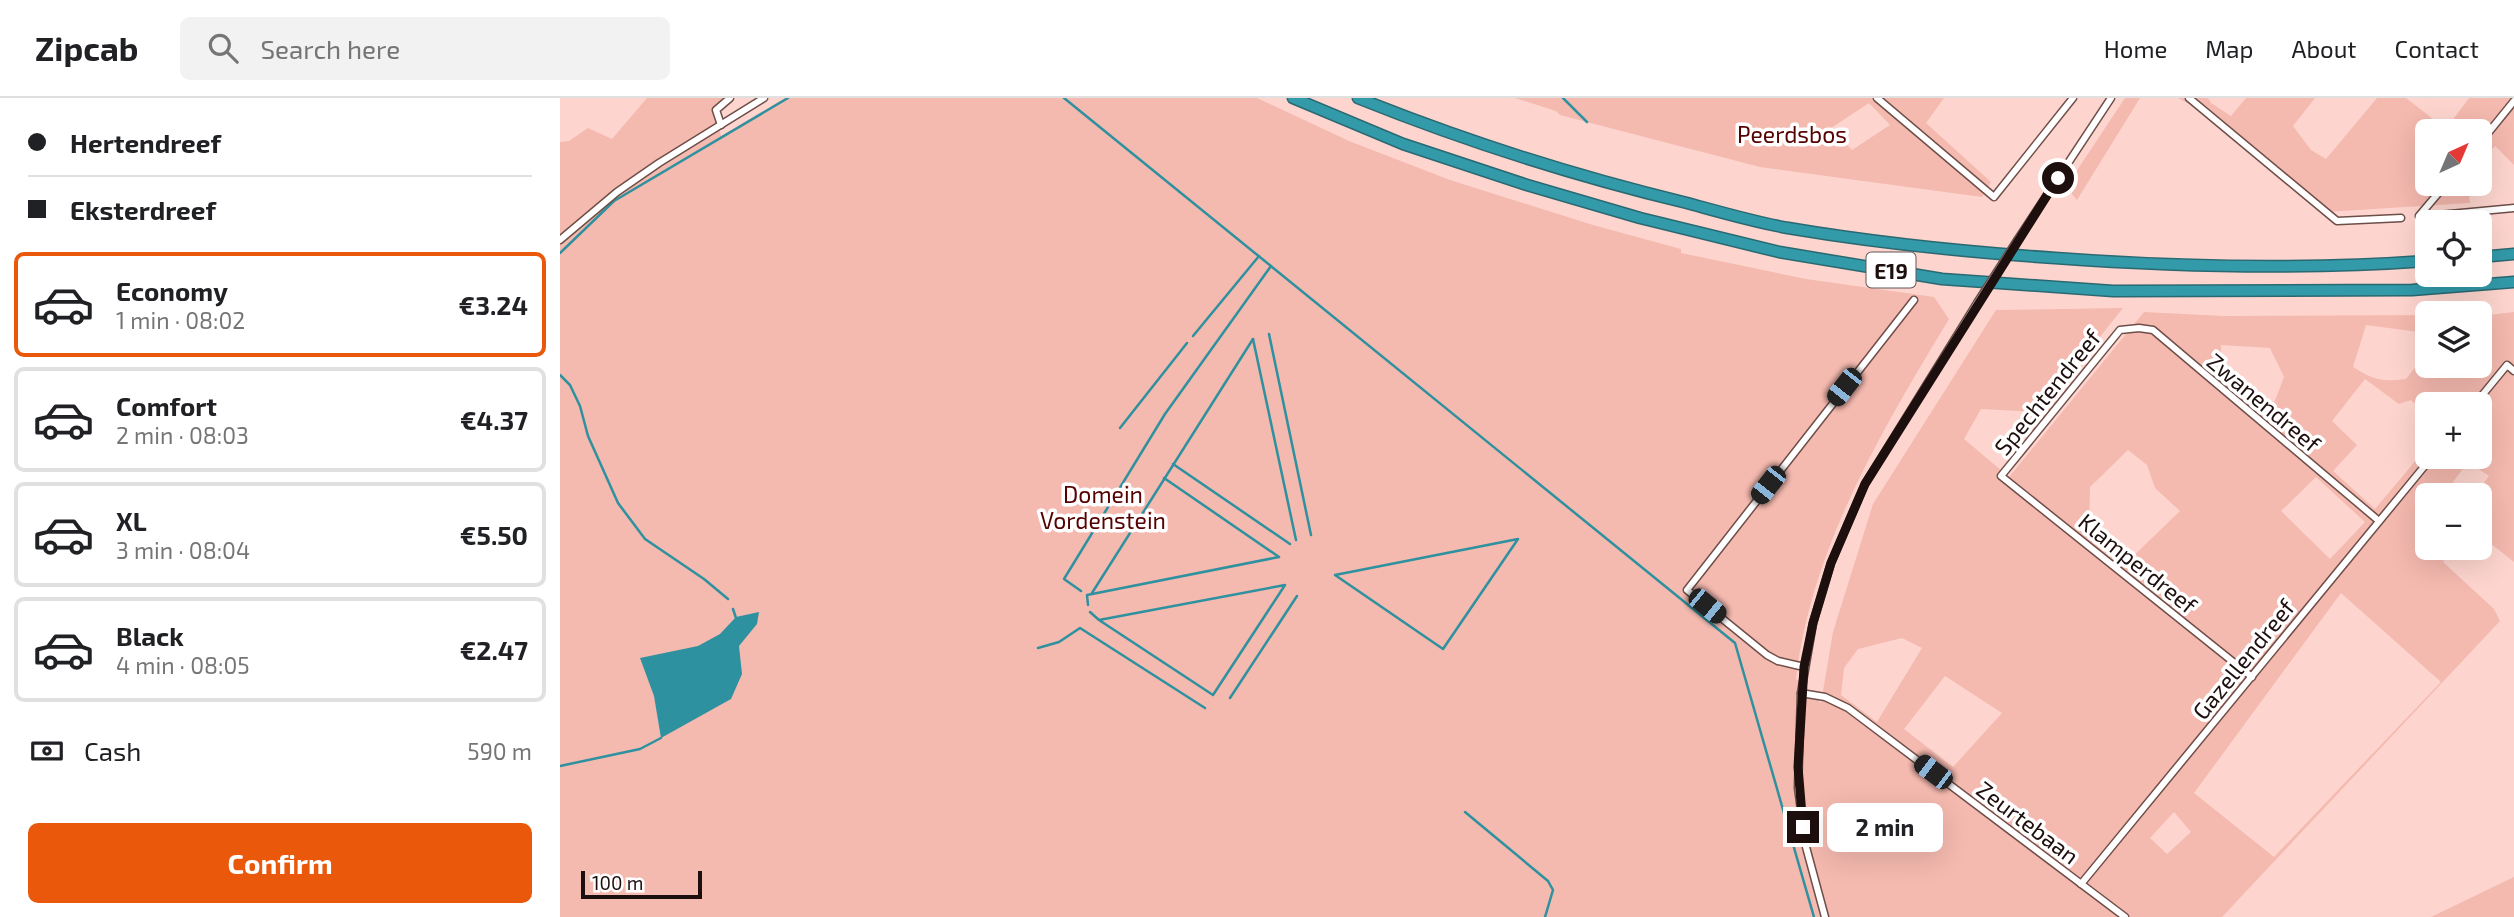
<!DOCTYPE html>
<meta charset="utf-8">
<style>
:root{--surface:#fff;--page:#f2f2f2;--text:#202124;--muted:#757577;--line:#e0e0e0;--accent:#ea580c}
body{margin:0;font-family:"Exo 2",sans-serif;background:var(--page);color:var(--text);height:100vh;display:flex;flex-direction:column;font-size:26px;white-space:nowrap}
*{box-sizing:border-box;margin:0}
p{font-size:23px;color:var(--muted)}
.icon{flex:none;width:38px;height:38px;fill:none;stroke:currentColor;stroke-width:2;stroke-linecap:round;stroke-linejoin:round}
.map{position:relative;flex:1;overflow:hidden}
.sheet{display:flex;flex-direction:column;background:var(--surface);width:560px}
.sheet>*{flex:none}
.top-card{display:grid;align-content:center;height:154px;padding:0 28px;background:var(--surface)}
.needle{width:46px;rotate:44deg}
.controls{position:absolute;left:1855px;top:21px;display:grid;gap:14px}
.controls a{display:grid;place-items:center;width:77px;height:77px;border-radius:10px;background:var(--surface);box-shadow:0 7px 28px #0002;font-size:35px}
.scale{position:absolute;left:21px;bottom:18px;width:121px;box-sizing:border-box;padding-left:7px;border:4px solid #1d0f0d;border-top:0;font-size:19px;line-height:24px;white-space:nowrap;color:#1d0f0d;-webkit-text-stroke:5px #fff;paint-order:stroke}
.end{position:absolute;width:32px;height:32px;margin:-16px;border:9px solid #1d0f0d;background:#fff;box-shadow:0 0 0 4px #fff}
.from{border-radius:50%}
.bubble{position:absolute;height:49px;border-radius:10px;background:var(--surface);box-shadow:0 7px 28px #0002;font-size:23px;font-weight:700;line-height:49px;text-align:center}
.car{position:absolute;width:21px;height:42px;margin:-21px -10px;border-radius:9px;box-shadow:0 0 5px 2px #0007;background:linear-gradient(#222 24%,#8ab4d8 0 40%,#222 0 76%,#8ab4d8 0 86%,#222 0)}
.top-card b{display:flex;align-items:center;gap:24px;height:66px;font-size:26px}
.top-card b+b{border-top:2px solid var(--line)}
.top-card i{width:18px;height:18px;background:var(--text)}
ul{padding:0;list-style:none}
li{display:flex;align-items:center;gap:21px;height:105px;margin:0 14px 10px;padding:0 14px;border:4px solid var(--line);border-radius:10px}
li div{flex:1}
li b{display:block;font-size:26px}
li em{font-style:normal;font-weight:700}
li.on{border-color:var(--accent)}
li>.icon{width:63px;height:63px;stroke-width:1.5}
.pay{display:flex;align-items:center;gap:18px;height:77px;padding:0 28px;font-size:26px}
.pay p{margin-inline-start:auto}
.cta{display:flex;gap:14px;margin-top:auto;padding:14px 28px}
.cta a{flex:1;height:80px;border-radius:10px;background:var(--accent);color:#fff;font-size:28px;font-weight:700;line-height:80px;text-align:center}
header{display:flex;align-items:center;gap:42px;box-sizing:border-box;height:98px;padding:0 35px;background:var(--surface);border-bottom:2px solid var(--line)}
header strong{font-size:33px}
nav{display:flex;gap:38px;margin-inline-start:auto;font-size:24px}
.search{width:490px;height:63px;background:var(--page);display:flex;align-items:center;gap:18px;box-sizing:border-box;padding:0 24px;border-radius:10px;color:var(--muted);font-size:26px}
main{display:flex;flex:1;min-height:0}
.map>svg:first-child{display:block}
.green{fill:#f4b9af;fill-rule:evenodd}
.water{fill:#2e919f}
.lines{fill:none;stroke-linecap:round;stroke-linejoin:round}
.stream{stroke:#2e919f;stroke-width:2.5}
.minor-casing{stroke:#6e4e48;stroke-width:9}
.motorway-casing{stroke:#2b6972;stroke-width:13}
.minor{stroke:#fff;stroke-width:6}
.motorway{stroke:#329aa9;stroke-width:10}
.minor-bridge-casing{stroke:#6e4e48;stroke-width:9;stroke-linecap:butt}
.minor-bridge{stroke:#fff;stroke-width:6}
.route{stroke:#1d0f0d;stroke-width:9}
.labels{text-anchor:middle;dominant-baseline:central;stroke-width:7;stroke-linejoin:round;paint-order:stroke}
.shield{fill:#fff;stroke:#615756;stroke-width:2}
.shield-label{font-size:21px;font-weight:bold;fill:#1d0f0d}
.park-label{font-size:23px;fill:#560201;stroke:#fff}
.street-label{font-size:23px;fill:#1d0f0d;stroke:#fff}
</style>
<header>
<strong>Zipcab</strong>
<div class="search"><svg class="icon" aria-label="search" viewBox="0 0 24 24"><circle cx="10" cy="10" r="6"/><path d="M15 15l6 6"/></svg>Search here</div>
<nav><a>Home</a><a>Map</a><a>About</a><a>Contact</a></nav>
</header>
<main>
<section class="sheet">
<div class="top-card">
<b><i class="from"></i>Hertendreef</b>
<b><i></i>Eksterdreef</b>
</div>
<ul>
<li class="on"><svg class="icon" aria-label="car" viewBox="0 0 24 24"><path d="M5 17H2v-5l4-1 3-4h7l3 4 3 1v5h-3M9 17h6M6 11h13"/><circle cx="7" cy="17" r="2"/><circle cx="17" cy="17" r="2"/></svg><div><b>Economy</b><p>1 min · 08:02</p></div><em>€3.24</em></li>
<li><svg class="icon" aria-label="car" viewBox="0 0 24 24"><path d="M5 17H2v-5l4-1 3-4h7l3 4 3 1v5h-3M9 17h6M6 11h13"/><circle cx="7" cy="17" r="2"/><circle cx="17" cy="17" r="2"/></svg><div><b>Comfort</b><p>2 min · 08:03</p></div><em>€4.37</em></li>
<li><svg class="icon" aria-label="car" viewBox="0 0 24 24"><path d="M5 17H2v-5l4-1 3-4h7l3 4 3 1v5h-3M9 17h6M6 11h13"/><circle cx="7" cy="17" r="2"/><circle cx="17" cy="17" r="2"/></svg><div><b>XL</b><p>3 min · 08:04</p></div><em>€5.50</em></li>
<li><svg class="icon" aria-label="car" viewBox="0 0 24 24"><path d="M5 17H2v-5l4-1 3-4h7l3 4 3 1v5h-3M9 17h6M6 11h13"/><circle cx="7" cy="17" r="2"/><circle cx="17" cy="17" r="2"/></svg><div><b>Black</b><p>4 min · 08:05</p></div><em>€2.47</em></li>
</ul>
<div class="pay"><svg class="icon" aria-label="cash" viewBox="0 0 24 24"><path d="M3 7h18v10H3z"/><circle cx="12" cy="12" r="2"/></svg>Cash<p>590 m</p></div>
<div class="cta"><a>Confirm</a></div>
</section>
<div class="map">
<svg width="1954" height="819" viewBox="0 0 1954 819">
<rect width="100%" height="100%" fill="#fdd5ce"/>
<g class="green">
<path d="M87,0H167L155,12L161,38L225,0H697L789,43L890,82L1033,127L1121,151V155L1246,181L1374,199L1389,221C1322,332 1251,450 1236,581L1261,605L1273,534L1313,406L1436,212L1563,210L1480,314L1421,311L1404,341L1449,379L1584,214L1663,218L1867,217V239L1866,235L1806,227L1793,269C1814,282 1821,284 1846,281L1867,254V268H1920V218L1954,214V464L1920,437V397H1915L1929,378L1908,364L1893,384L1909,397H1867V450H1893L1883,464L1934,511L1940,523L1662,819H0V44L9,43L28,30L52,41ZM1661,247L1710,250L1724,279L1714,305L1685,303L1660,281ZM1805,281L1839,306L1851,302L1867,318V306H1920V359H1867V349L1815,411L1773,373L1797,347L1772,323ZM1568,352L1587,367L1595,390L1620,413L1566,465L1529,431L1530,389ZM1756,379L1805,424L1770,461L1721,413ZM1781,495L1881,584L1714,759L1634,695ZM1342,540L1362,550L1317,624L1281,597L1284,570L1298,551ZM1385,578L1442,615L1393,669L1344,631ZM1614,714L1631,734L1607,756L1590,740Z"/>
<path d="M955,0H1384L1366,25L1431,84L1422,99L1200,69L1000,17L996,13ZM1309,5L1330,27L1292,52L1271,30Z"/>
<path d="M1565,0H1580L1517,102L1506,89Z"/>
<path d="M1618,0H1648L1651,5L1671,18L1686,0H1755L1733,28L1751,52L1766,61L1817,0H1846L1886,31L1909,0H1954V67L1935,48L1920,64V33H1867V86H1908L1910,105L1765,114L1642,13Z"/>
<path d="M1954,779V819H1871Z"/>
</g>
<path class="water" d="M199,514L197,526L179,548L182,576L171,601L101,640L94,598L80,560L138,548L160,536L176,519Z"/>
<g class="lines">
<g class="stream">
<path d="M504,0L1175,545L1254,819"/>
<path d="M1003,0L1027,24"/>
<path d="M0,155L54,103L228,0"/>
<path d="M709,236L751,437"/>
<path d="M633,238L699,158"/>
<path d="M693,241L736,442"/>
<path d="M0,277L10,287L20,308L28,338L58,405L85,441L144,481L168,501"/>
<path d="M560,330L627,245"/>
<path d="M613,366L730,446"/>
<path d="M958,441L883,551L775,477Z"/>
<path d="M521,493L504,481L605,316L711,168"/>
<path d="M532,495L693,241"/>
<path d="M528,507L527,497L719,459L604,380"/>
<path d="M173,511L176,520"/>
<path d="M530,514L539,522L653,597L725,487L539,522"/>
<path d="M478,550L499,544L520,530L645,610"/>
<path d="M670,600L737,498"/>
<path d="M0,668L80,651L101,640"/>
<path d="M905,714L988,783L993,792L985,819"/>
</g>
<g class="minor-casing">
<g id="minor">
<path d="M1317,0L1434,99L1513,0"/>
<path d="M1629,0L1777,123L1841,120"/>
<path d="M161,27L156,12L170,0"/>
<path d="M1920,45L1954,3"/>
<path d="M1879,117L1954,110"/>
<path d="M1859,118L1886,86"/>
<path d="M1458,141L1551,0"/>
<path d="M0,142L57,94L99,65L204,0"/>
<path d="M1915,306L1947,267L1954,273"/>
<path d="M1244,569L1218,563L1207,557L1127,492L1354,202"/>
<path d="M1692,579L1441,378L1560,232L1579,230L1593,232L1819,423"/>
<path d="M1241,595L1265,599L1288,610L1565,819"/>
<path d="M1521,786L1872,359"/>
<path d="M1265,819L1246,749L1238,690L1241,595L1253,525L1271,465L1305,386L1417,205"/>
</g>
</g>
<g class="motorway-casing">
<g id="motorway">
<path d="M733,0L843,46L967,87L1080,120L1219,154L1382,181L1553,193L1852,192L1954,184"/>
<path d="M798,0C905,43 1015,78 1127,105C1160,114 1194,124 1228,130C1317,145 1405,154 1495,160C1619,169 1743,172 1867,163"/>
<path d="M1920,159L1954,156"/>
</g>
</g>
<use href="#minor" class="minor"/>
<use href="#motorway" class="motorway"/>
<g class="minor-bridge-casing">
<path id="minor-bridge" d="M1417,205L1458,141"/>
</g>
<use href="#minor-bridge" class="minor-bridge"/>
</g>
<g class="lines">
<path class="route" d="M1243,729L1238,669L1244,569L1253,525L1271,465L1305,386L1498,80"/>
</g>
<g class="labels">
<rect class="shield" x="1306.5" y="154.5" width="49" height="35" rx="5"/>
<g class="shield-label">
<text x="1331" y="172">E19</text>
</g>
<g class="park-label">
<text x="1232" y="36">Peerdsbos</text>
<text x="543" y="396">Domein<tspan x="543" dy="26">Vordenstein</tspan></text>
</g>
<g class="street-label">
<text transform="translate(1487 294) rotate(-51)">Spechtendreef</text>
<text transform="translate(1704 304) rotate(40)">Zwanendreef</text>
<text transform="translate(1578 465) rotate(39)">Klamperdreef</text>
<text transform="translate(1683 561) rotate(-51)">Gazellendreef</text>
<text transform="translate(1468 724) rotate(37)">Zeurtebaan</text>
</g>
</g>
</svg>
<div class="controls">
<a><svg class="needle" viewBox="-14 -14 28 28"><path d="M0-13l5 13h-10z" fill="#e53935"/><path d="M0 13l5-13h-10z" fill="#757577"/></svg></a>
<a><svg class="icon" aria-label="locate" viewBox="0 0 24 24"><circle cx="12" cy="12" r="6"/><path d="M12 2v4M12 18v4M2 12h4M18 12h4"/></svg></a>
<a><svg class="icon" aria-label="layers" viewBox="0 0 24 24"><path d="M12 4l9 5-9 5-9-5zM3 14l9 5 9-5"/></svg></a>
<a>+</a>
<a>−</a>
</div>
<div class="scale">100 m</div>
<i class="end from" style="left:1498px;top:80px"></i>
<i class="end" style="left:1243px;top:729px"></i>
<div class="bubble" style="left:1267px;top:705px;width:116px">2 min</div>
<i class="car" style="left:1284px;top:289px;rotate:218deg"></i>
<i class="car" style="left:1208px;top:387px;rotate:218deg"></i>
<i class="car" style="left:1147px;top:508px;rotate:129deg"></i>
<i class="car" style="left:1373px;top:674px;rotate:307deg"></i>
</div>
</main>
